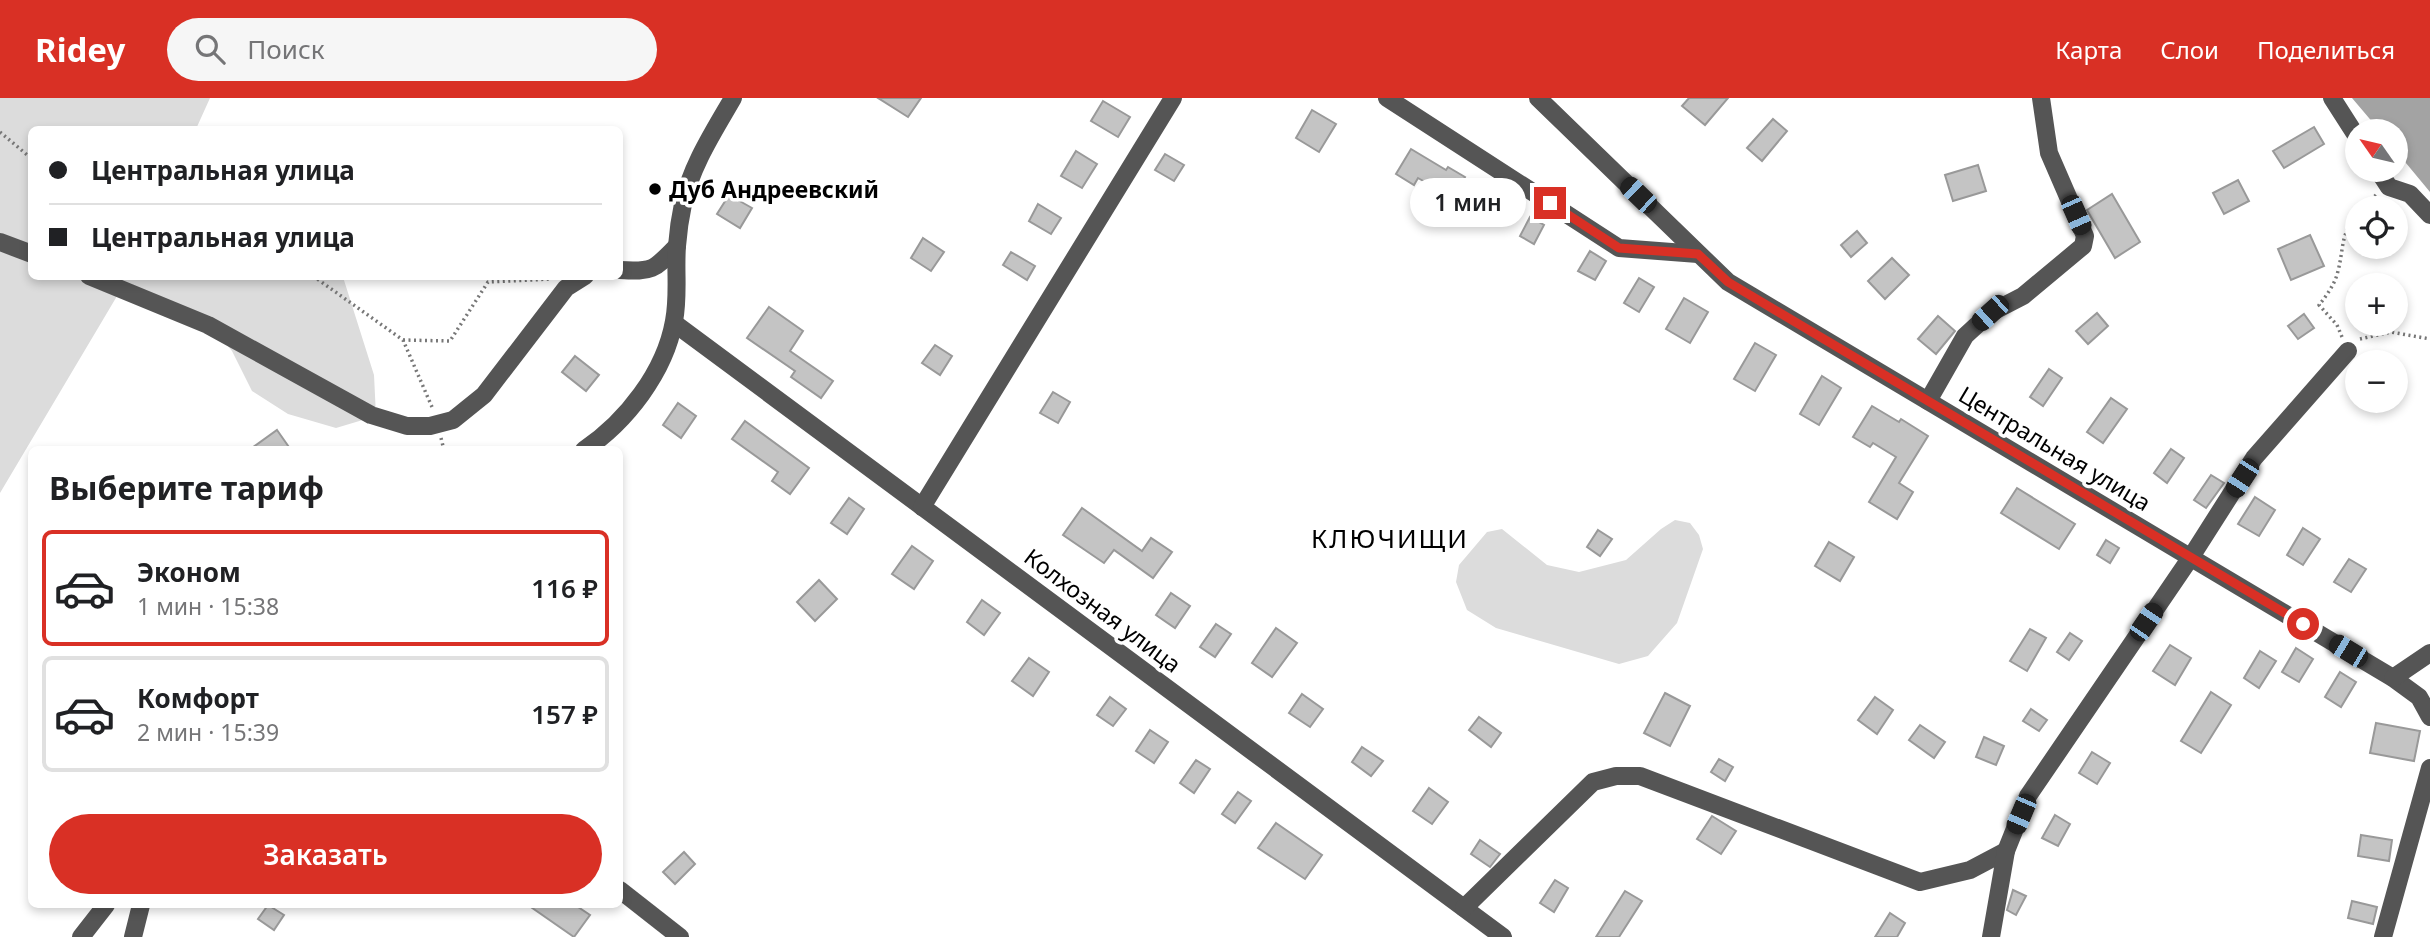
<!DOCTYPE html>
<html lang="ru">
<meta charset="utf-8">
<style>
:root{--surface:#fff;--page:#f6f6f6;--text:#202124;--muted:#757577;--line:#e0e0e0;--accent:#d93025}
body{margin:0;font-family:"Noto Sans",sans-serif;background:var(--page);color:var(--text);height:100vh;display:flex;flex-direction:column;font-size:26px;white-space:nowrap}
*{box-sizing:border-box;margin:0}
p{font-size:23px;color:var(--muted)}
.icon{flex:none;width:38px;height:38px;fill:none;stroke:currentColor;stroke-width:2;stroke-linecap:round;stroke-linejoin:round}
.map{position:relative;flex:1;overflow:hidden}
.drawer{position:absolute;left:28px;top:348px;width:595px;height:462px;display:flex;flex-direction:column;background:var(--surface);border-radius:10px;box-shadow:0 4px 10px #0003}
.drawer>*{flex:none}
.top-card{position:absolute;left:28px;top:28px;width:595px;height:154px;border-radius:10px;box-shadow:0 4px 10px #0003;display:grid;align-content:center;height:154px;padding:0 21px;background:var(--surface)}
.needle{width:46px;rotate:304deg}
.buttons{position:absolute;left:2345px;top:21px;display:grid;gap:14px}
.buttons a{display:grid;place-items:center;width:63px;height:63px;border-radius:50%;background:var(--surface);box-shadow:0 4px 10px #0003;font-size:35px}
.end{position:absolute;width:32px;height:32px;margin:-16px;border:9px solid #d93025;background:#fff;box-shadow:0 0 0 4px #fff}
.from{border-radius:50%}
.bubble{position:absolute;height:49px;border-radius:24px;background:var(--surface);box-shadow:0 4px 10px #0003;font-size:23px;font-weight:600;line-height:49px;text-align:center}
.car{position:absolute;width:21px;height:42px;margin:-21px -10px;border-radius:9px;box-shadow:0 0 5px 2px #0007;background:linear-gradient(#222 24%,#8ab4d8 0 40%,#222 0 76%,#8ab4d8 0 86%,#222 0)}
.top-card b{display:flex;align-items:center;gap:24px;height:66px;font-size:26px}
.top-card b+b{border-top:2px solid var(--line)}
.top-card i{width:18px;height:18px;background:var(--text)}
ul{padding:0;list-style:none}
li{display:flex;align-items:center;gap:21px;height:116px;margin:0 14px 10px;padding:0 7px;border:4px solid var(--line);border-radius:10px}
li div{flex:1}
li b{display:block;font-size:26px}
li em{font-style:normal;font-weight:600}
li.current{border-color:var(--accent)}
li>.icon{width:63px;height:63px;stroke-width:1.5}
h2{padding:0 21px;font-size:32px;line-height:84px}
.cta{display:flex;gap:14px;margin-top:auto;padding:14px 21px}
.cta a{flex:1;height:80px;border-radius:42px;background:var(--accent);color:#fff;font-size:28px;font-weight:600;line-height:80px;text-align:center}
header{display:flex;align-items:center;gap:42px;box-sizing:border-box;height:98px;padding:0 35px;background:var(--accent);color:#fff}
header strong{font-size:33px}
nav{display:flex;gap:38px;margin-inline-start:auto;font-size:24px}
.search{width:490px;height:63px;background:var(--page);display:flex;align-items:center;gap:18px;box-sizing:border-box;padding:0 24px;border-radius:38px;color:var(--muted);font-size:26px}
.map>svg:first-child{display:block}
.green{fill:#dcdcdc}
.water{fill:#a3a3a3}
.building{fill:#c4c4c4;stroke:#999;stroke-width:2}
.lines{fill:none;stroke-linecap:round;stroke-linejoin:round}
.path{stroke:#777;stroke-width:3.5;stroke-dasharray:2 3.5;stroke-linecap:butt}
.minor{stroke:#555;stroke-width:18}
.route{stroke:#d93025;stroke-width:9}
.poi-dot{fill:#000;stroke:#fff;stroke-width:2.5}
.labels{text-anchor:middle;dominant-baseline:central;stroke-width:7;stroke-linejoin:round;paint-order:stroke}
.poi-label{font-size:23px;font-weight:bold;fill:#000;stroke:#fff;text-anchor:start}
.street-label{font-size:23px;fill:#000;stroke:#fff}
.quarter-label{font-size:26px;letter-spacing:2px;fill:#000;stroke:#fff}
</style>
<header>
<strong>Ridey</strong>
<div class="search"><svg class="icon" aria-label="search" viewBox="0 0 24 24"><circle cx="10" cy="10" r="6"/><path d="M15 15l6 6"/></svg>Поиск</div>
<nav><a>Карта</a><a>Слои</a><a>Поделиться</a></nav>
</header>
<div class="map">
<svg width="2430" height="839" viewBox="0 0 2430 839">
<rect width="100%" height="100%" fill="#fff"/>
<g class="green">
<path d="M0,0H210L196,31L32,32V178L343,179L374,277L376,318L336,330L288,316L252,293L232,253L200,216L123,188L0,395Z"/>
<path d="M1675,422L1690,425L1699,437L1703,451L1677,525L1648,558L1619,566L1496,530L1467,512L1456,484L1459,467L1487,434L1502,431L1547,467L1579,474L1626,462L1661,431Z"/>
</g>
<path class="water" d="M2352,0H2430V94L2396,53V33H2380Z"/>
<g class="building">
<path d="M878,0H921L908,19Z"/>
<path d="M1689,0H1728L1705,27L1682,8Z"/>
<path d="M1103,3L1130,19L1118,39L1091,23Z"/>
<path d="M1312,12L1336,26L1319,54L1296,40Z"/>
<path d="M1773,21L1787,33L1762,63L1747,50Z"/>
<path d="M2314,29L2324,46L2284,70L2273,53Z"/>
<path d="M1411,51L1446,72L1448,69L1465,79L1453,100L1418,80L1414,87L1396,76Z"/>
<path d="M1076,53L1097,66L1082,90L1061,78Z"/>
<path d="M1165,56L1184,67L1174,83L1155,72Z"/>
<path d="M1978,67L1986,93L1953,103L1945,77Z"/>
<path d="M2238,82L2249,103L2224,116L2213,95Z"/>
<path d="M2112,96L2140,144L2115,160L2087,112Z"/>
<path d="M729,97L752,110L740,130L717,116Z"/>
<path d="M1038,106L1061,120L1051,136L1029,123Z"/>
<path d="M1530,119L1544,127L1534,146L1520,138Z"/>
<path d="M1857,133L1867,145L1851,159L1841,147Z"/>
<path d="M2310,137L2324,168L2291,182L2278,151Z"/>
<path d="M923,140L944,154L931,173L911,160Z"/>
<path d="M1590,153L1606,163L1595,182L1578,173Z"/>
<path d="M1011,154L1035,168L1027,182L1003,167Z"/>
<path d="M1892,160L1909,177L1885,201L1868,183Z"/>
<path d="M1639,180L1654,189L1639,214L1624,205Z"/>
<path d="M1684,200L1708,214L1690,245L1666,231Z"/>
<path d="M769,209L803,233L790,253L833,283L821,300L791,279L795,273L747,240Z"/>
<path d="M2097,215L2108,228L2088,246L2076,233Z"/>
<path d="M2304,216L2314,230L2298,241L2288,228Z"/>
<path d="M1938,218L1955,233L1936,256L1918,241Z"/>
<path d="M1755,245L1776,257L1755,293L1734,281Z"/>
<path d="M935,247L952,258L940,277L922,265Z"/>
<path d="M575,258L599,277L586,293L562,274Z"/>
<path d="M2049,271L2062,280L2043,308L2030,299Z"/>
<path d="M1822,278L1841,290L1819,327L1800,316Z"/>
<path d="M1053,294L1070,304L1058,325L1040,315Z"/>
<path d="M2111,300L2127,311L2103,345L2087,334Z"/>
<path d="M678,305L696,318L681,340L663,327Z"/>
<path d="M1872,308L1899,324L1901,321L1928,338L1899,385L1913,394L1897,421L1869,404L1896,359L1873,345L1870,349L1853,339Z"/>
<path d="M745,323L809,370L790,396L772,383L778,374L732,341Z"/>
<path d="M277,332L291,352H249Z"/>
<path d="M2171,351L2184,360L2167,385L2154,375Z"/>
<path d="M2211,377L2224,385L2206,410L2194,402Z"/>
<path d="M2017,390L2075,426L2059,451L2001,415Z"/>
<path d="M2255,399L2275,412L2259,438L2238,426Z"/>
<path d="M849,400L864,411L847,436L831,425Z"/>
<path d="M1082,410L1142,453L1151,440L1172,454L1153,480L1114,452L1104,465L1063,437Z"/>
<path d="M2303,430L2320,441L2303,467L2287,457Z"/>
<path d="M1598,432L1612,441L1600,458L1587,449Z"/>
<path d="M2106,442L2119,450L2110,465L2097,457Z"/>
<path d="M1829,444L1854,459L1840,483L1815,468Z"/>
<path d="M912,448L933,463L914,491L892,476Z"/>
<path d="M2349,461L2366,471L2351,494L2334,484Z"/>
<path d="M819,482L837,501L815,523L797,504Z"/>
<path d="M1171,495L1190,508L1175,530L1156,517Z"/>
<path d="M982,502L1000,515L984,537L967,524Z"/>
<path d="M1216,526L1231,536L1215,559L1200,549Z"/>
<path d="M1276,530L1297,545L1272,579L1252,565Z"/>
<path d="M2030,531L2046,540L2027,573L2010,563Z"/>
<path d="M2070,535L2082,543L2069,562L2057,554Z"/>
<path d="M2170,547L2191,560L2175,587L2153,573Z"/>
<path d="M2296,550L2313,561L2299,584L2282,574Z"/>
<path d="M2260,553L2276,563L2259,590L2244,580Z"/>
<path d="M1029,560L1049,574L1033,598L1012,583Z"/>
<path d="M2340,574L2356,584L2341,609L2325,599Z"/>
<path d="M2211,594L2231,607L2201,655L2181,643Z"/>
<path d="M1665,595L1690,608L1670,648L1644,635Z"/>
<path d="M1302,596L1323,611L1310,629L1289,615Z"/>
<path d="M1110,599L1126,611L1113,628L1097,617Z"/>
<path d="M1875,599L1893,612L1877,636L1858,622Z"/>
<path d="M2031,611L2047,622L2039,633L2023,623Z"/>
<path d="M1479,619L1501,635L1491,649L1469,632Z"/>
<path d="M2376,625L2420,633L2414,663L2370,655Z"/>
<path d="M1920,627L1945,644L1934,660L1909,642Z"/>
<path d="M1150,632L1168,644L1154,665L1136,653Z"/>
<path d="M1984,639L2004,648L1996,667L1976,659Z"/>
<path d="M1362,649L1383,663L1371,678L1352,664Z"/>
<path d="M2092,654L2110,665L2097,686L2079,675Z"/>
<path d="M1719,661L1733,669L1725,683L1711,674Z"/>
<path d="M1196,662L1210,671L1194,695L1180,685Z"/>
<path d="M1429,690L1448,704L1432,726L1413,713Z"/>
<path d="M1238,694L1251,703L1235,725L1222,716Z"/>
<path d="M2055,717L2070,726L2058,748L2042,740Z"/>
<path d="M1712,718L1736,733L1721,756L1697,741Z"/>
<path d="M1276,725L1322,757L1305,781L1258,750Z"/>
<path d="M2361,737L2392,742L2389,763L2358,758Z"/>
<path d="M1480,742L1500,756L1490,769L1471,756Z"/>
<path d="M684,754L695,766L675,786L663,774Z"/>
<path d="M1555,782L1568,790L1554,814L1540,805Z"/>
<path d="M2013,792L2026,798L2016,817L2007,812Z"/>
<path d="M1625,793L1642,803L1619,839H1596Z"/>
<path d="M2352,803L2377,809L2373,826L2348,820Z"/>
<path d="M268,807L284,817L274,832L258,821Z"/>
<path d="M528,807H575L590,817L574,839Z"/>
<path d="M1890,815L1905,825L1897,839H1875Z"/>
</g>
<g class="lines">
<g class="path">
<path d="M0,34L32,61"/>
<path d="M2363,110L2376,97"/>
<path d="M313,178L403,242L432,309"/>
<path d="M2342,239L2337,227L2319,207C2327,197 2335,186 2338,173C2344,150 2340,137 2357,116"/>
<path d="M2360,241L2391,234L2430,241"/>
<path d="M403,242L450,243L488,184L551,181"/>
<path d="M441,340L444,352"/>
</g>
<g class="minor">
<path d="M1387,0L1619,150L1698,156"/>
<path d="M1538,0L1728,184L2393,580L2419,599L2430,619"/>
<path d="M2332,0L2357,39"/>
<path d="M2378,72L2389,89L2410,96L2430,117"/>
<path d="M0,144L32,156"/>
<path d="M620,172C653,174 654,172 677,148"/>
<path d="M89,178L208,227L371,317L407,328H430L453,322L484,297L566,190L585,178"/>
<path d="M674,225L1503,839"/>
<path d="M1928,303L1965,238L1990,215L2023,198L2083,148L2085,138L2049,55L2041,0"/>
<path d="M584,352C626,324 665,274 674,223C679,198 675,173 677,148C678,135 680,120 683,106C691,68 714,33 733,0"/>
<path d="M922,409L1173,0"/>
<path d="M2393,580L2430,555"/>
<path d="M620,792L680,839"/>
<path d="M1464,810L1593,684L1616,678H1640L1920,784L1970,772L2006,753"/>
<path d="M81,839L106,807"/>
<path d="M133,839L141,807"/>
<path d="M1991,839L2006,753L2028,698L2191,459L2254,360L2348,253"/>
<path d="M2383,839L2430,670"/>
</g>
</g>
<g class="lines">
<path class="route" d="M1550,105L1619,150L1698,156L1728,184L2303,526"/>
</g>
<circle class="poi-dot" cx="655" cy="91" r="7"/>
<g class="labels">
<g class="poi-label">
<text x="669" y="91">Дуб Андреевский</text>
</g>
<g class="street-label">
<text transform="translate(2055 350) rotate(31)">Центральная улица</text>
<text transform="translate(1103 512) rotate(37)">Колхозная улица</text>
</g>
<g class="quarter-label">
<text x="1390" y="440">КЛЮЧИЩИ</text>
</g>
</g>
</svg>
<div class="buttons">
<a><svg class="needle" viewBox="-14 -14 28 28"><path d="M0-13l5 13h-10z" fill="#e53935"/><path d="M0 13l5-13h-10z" fill="#757577"/></svg></a>
<a><svg class="icon" aria-label="locate" viewBox="0 0 24 24"><circle cx="12" cy="12" r="6"/><path d="M12 2v4M12 18v4M2 12h4M18 12h4"/></svg></a>
<a>+</a>
<a>−</a>
</div>
<i class="end from" style="left:2303px;top:526px"></i>
<i class="end" style="left:1550px;top:105px"></i>
<div class="bubble" style="left:1410px;top:80px;width:116px">1 мин</div>
<i class="car" style="left:1638px;top:97px;rotate:314deg"></i>
<i class="car" style="left:2076px;top:117px;rotate:156deg"></i>
<i class="car" style="left:1990px;top:215px;rotate:228deg"></i>
<i class="car" style="left:2242px;top:380px;rotate:213deg"></i>
<i class="car" style="left:2146px;top:524px;rotate:34deg"></i>
<i class="car" style="left:2348px;top:553px;rotate:301deg"></i>
<i class="car" style="left:2021px;top:716px;rotate:203deg"></i>
<div class="top-card">
<b><i class="from"></i>Центральная улица</b>
<b><i></i>Центральная улица</b>
</div>
<section class="drawer">
<h2>Выберите тариф</h2>
<ul>
<li class="current"><svg class="icon" aria-label="car" viewBox="0 0 24 24"><path d="M5 17H2v-5l4-1 3-4h7l3 4 3 1v5h-3M9 17h6M6 11h13"/><circle cx="7" cy="17" r="2"/><circle cx="17" cy="17" r="2"/></svg><div><b>Эконом</b><p>1 мин · 15:38</p></div><em>116 ₽</em></li>
<li><svg class="icon" aria-label="car" viewBox="0 0 24 24"><path d="M5 17H2v-5l4-1 3-4h7l3 4 3 1v5h-3M9 17h6M6 11h13"/><circle cx="7" cy="17" r="2"/><circle cx="17" cy="17" r="2"/></svg><div><b>Комфорт</b><p>2 мин · 15:39</p></div><em>157 ₽</em></li>
</ul>
<div class="cta"><a>Заказать</a></div>
</section>
</div>
